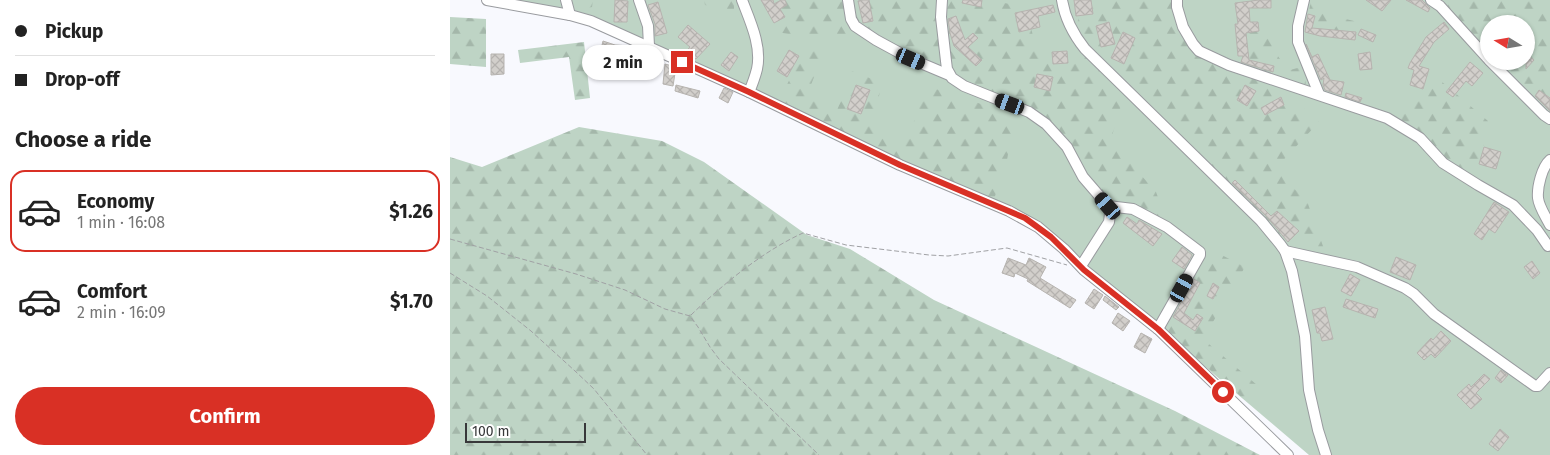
<!DOCTYPE html>
<meta charset="utf-8">
<style>
:root{--surface:#fff;--page:#f2f2f2;--text:#222;--muted:#767676;--line:#e0e0e0;--accent:#d93025}
body{margin:0;font-family:"Fira Sans",sans-serif;background:var(--page);color:var(--text);height:100vh;display:flex;flex-direction:column;font-size:19px;white-space:nowrap}
*{box-sizing:border-box;margin:0}
p{font-size:16px;color:var(--muted)}
.icon{flex:none;width:28px;height:28px;fill:none;stroke:currentColor;stroke-width:2;stroke-linecap:round;stroke-linejoin:round}
.map{position:relative;flex:1;overflow:hidden}
.side{display:flex;flex-direction:column;background:var(--surface);width:450px}
.side>*{flex:none}
.top-card{display:grid;align-content:center;height:110px;padding:0 15px;background:var(--surface)}
.needle{width:32px;rotate:281deg}
.fabs{position:absolute;left:1030px;top:15px;display:grid;gap:10px}
.fabs a{display:grid;place-items:center;width:55px;height:55px;border-radius:50%;background:var(--surface);box-shadow:0 1px 4px #0004;font-size:25px}
.scale{position:absolute;left:15px;bottom:12px;width:121px;box-sizing:border-box;padding-left:5px;border:2px solid #38383a;border-top:0;font-size:14px;line-height:18px;white-space:nowrap;color:#38383a;-webkit-text-stroke:4px #fff;paint-order:stroke}
.end{position:absolute;width:22px;height:22px;margin:-11px;border:6px solid #d93025;background:#fff;box-shadow:0 0 0 2px #fff}
.from{border-radius:50%}
.bubble{position:absolute;height:35px;border-radius:18px;background:var(--surface);box-shadow:0 1px 4px #0004;font-size:16px;font-weight:700;line-height:35px;text-align:center}
.car{position:absolute;width:15px;height:30px;margin:-15px -8px;border-radius:6px;box-shadow:0 0 4px 1px #0007;background:linear-gradient(#222 24%,#8ab4d8 0 40%,#222 0 76%,#8ab4d8 0 86%,#222 0)}
.top-card b{display:flex;align-items:center;gap:18px;height:48px;font-size:19px}
.top-card b+b{border-top:1px solid var(--line)}
.top-card i{width:12px;height:12px;background:var(--text)}
ul{padding:0;list-style:none}
li{display:flex;align-items:center;gap:15px;height:82px;margin:0 10px 8px;padding:0 5px;border:2px solid transparent;border-radius:15px}
li div{flex:1}
li b{display:block;font-size:19px}
li em{font-style:normal;font-weight:700}
li.on{border-color:var(--accent)}
li>.icon{width:45px;height:45px;stroke-width:1.5}
h2{padding:0 15px;font-size:22px;line-height:60px}
.button{display:flex;gap:10px;margin-top:auto;padding:10px 15px}
.button a{flex:1;height:58px;border-radius:30px;background:var(--accent);color:#fff;font-size:20px;font-weight:700;line-height:58px;text-align:center}
main{display:flex;flex:1;min-height:0}
.map>svg:first-child{display:block}
.green{fill:#bed4c5;fill-rule:evenodd}
.forest{fill:url(#forest-firs);fill-rule:evenodd}
.building{fill:url(#building-cross-hatch);stroke:#b6b3af}
.lines{fill:none;stroke-linecap:round;stroke-linejoin:round}
.minor-casing{stroke:#999b9f;stroke-width:12}
.path{stroke:#a0a1a4;stroke-width:1;stroke-dasharray:5 2.5;stroke-linecap:butt}
.minor{stroke:#fff;stroke-width:10}
.route{stroke:#d93025;stroke-width:6}
</style>
<main>
<section class="side">
<div class="top-card">
<b><i class="from"></i>Pickup</b>
<b><i></i>Drop-off</b>
</div>
<h2>Choose a ride</h2>
<ul>
<li class="on"><svg class="icon" aria-label="car" viewBox="0 0 24 24"><path d="M5 17H2v-5l4-1 3-4h7l3 4 3 1v5h-3M9 17h6M6 11h13"/><circle cx="7" cy="17" r="2"/><circle cx="17" cy="17" r="2"/></svg><div><b>Economy</b><p>1 min · 16:08</p></div><em>$1.26</em></li>
<li><svg class="icon" aria-label="car" viewBox="0 0 24 24"><path d="M5 17H2v-5l4-1 3-4h7l3 4 3 1v5h-3M9 17h6M6 11h13"/><circle cx="7" cy="17" r="2"/><circle cx="17" cy="17" r="2"/></svg><div><b>Comfort</b><p>2 min · 16:09</p></div><em>$1.70</em></li>
</ul>
<div class="button"><a>Confirm</a></div>
</section>
<div class="map">
<svg width="1100" height="455" viewBox="0 0 1100 455">
<defs>
<pattern id="forest-firs" width="22" height="20" patternUnits="userSpaceOnUse" patternTransform="scale(1.25)"><rect width="22" height="20" fill="#bed4c5"/><path d="M5 1l3.5 6h-7zM16 11l3.5 6h-7z" fill="#a4b7aa"/></pattern>
<pattern id="building-cross-hatch" width="8" height="8" patternUnits="userSpaceOnUse" patternTransform="scale(1.25)"><rect width="8" height="8" fill="#d2cfcb"/><path d="M0 0l8 8M0 8l8-8" fill="none" stroke="#b5b2af"/></pattern>
</defs>
<rect width="100%" height="100%" fill="#f8f9fe"/>
<path class="green" d="M45,0H1100V455H859L633,263L593,226L140,19ZM1039,24H1076V61H1039Z"/>
<g class="forest">
<path d="M123,0H143L142,7L120,12L126,5Z"/>
<path d="M254,0H284V13L255,5Z"/>
<path d="M319,0H547L554,3L572,6L580,23L585,45L598,55L640,53L626,30L632,0H727L741,46L823,81L869,122L826,168L858,204L874,249L863,247L834,231L826,237L672,82L670,112L662,135L682,165L706,192L719,227L660,205L637,178L618,148L581,116L509,89L496,77L493,59L460,65L425,45L406,32L391,35L356,37L327,32Z"/>
<path d="M861,0H881L878,3L877,11L883,16L904,21L907,25L892,35L857,23Z"/>
<path d="M1000,0H1100V123L1039,67L995,13ZM1039,24H1076V61H1039Z"/>
<path d="M0,17L36,19V67L0,64Z"/>
<path d="M798,27L821,28C820,46 827,58 840,70L855,66L856,86L798,67Z"/>
<path d="M134,42L140,98L125,100L119,57L70,63L68,50Z"/>
<path d="M356,46L373,55L356,97L386,113L402,71L432,83L422,126L457,140L477,86L543,108L564,121L555,171L543,201L327,105Z"/>
<path d="M970,77L991,81L1038,121L1025,188L994,170L982,159L962,138L947,128Z"/>
<path d="M129,127L212,141L254,162L357,235L400,249L484,300L725,411L810,455H0V157L32,167Z"/>
<path d="M758,248L795,267L753,339L807,385L795,400L714,330Z"/>
</g>
<g class="building">
<path d="M165,0L178,1L177,22H164Z"/>
<path d="M311,0H323L324,4L331,0H335L337,5L330,9L335,17L324,23Z"/>
<path d="M413,0H419L423,21L413,23L408,1Z"/>
<path d="M513,0H532L531,7L512,3Z"/>
<path d="M624,0H641L643,14L626,16Z"/>
<path d="M809,0H821V8H799L800,22H808L809,31L796,33L799,60L824,66L823,72L791,62L793,56H788L785,24H788L785,3Z"/>
<path d="M916,0H941L932,11Z"/>
<path d="M956,0H972L980,8L978,12Z"/>
<path d="M208,2L217,33L205,36V24L198,5Z"/>
<path d="M603,5L605,12L588,16L590,27L569,32L565,13Z"/>
<path d="M858,14L865,16L862,28L906,32L905,40L870,36L855,32Z"/>
<path d="M506,16L515,40L523,33L528,38L518,47L532,60L526,66L504,46L500,33L498,19Z"/>
<path d="M659,22L665,44L651,47L646,26Z"/>
<path d="M994,22L999,29L984,42L969,66L979,69L973,89L960,85L964,70L958,68L960,63L976,37Z"/>
<path d="M238,25L260,44L246,59L236,51L240,47L228,37Z"/>
<path d="M911,29L926,35L923,42L908,35Z"/>
<path d="M673,32L685,38L674,64L661,58Z"/>
<path d="M153,41L165,45L180,46L177,68L169,67V63L149,58Z"/>
<path d="M856,44L862,57L868,54L880,80L894,82L891,95L875,90L873,85L874,78L871,80Z"/>
<path d="M339,50L349,56L337,77L327,71Z"/>
<path d="M617,51L618,63L603,64L602,52Z"/>
<path d="M281,52L288,57L279,71L271,65Z"/>
<path d="M920,52L922,69L910,70L908,54Z"/>
<path d="M41,54H54V74L41,75Z"/>
<path d="M1076,54L1084,60L1076,69Z"/>
<path d="M1020,62L1033,73L1022,86L1016,81L1003,97L996,92Z"/>
<path d="M215,64L226,67L223,86L213,84Z"/>
<path d="M587,74L603,77L600,91L584,87Z"/>
<path d="M226,85L250,91L248,98L225,91Z"/>
<path d="M406,85L420,90L411,114L397,109Z"/>
<path d="M795,85L806,91L797,106L787,100Z"/>
<path d="M274,88L283,92L278,103L269,98Z"/>
<path d="M1089,90L1100,98V111L1085,96Z"/>
<path d="M896,93L912,98L910,102L895,97Z"/>
<path d="M831,97L834,105L815,115L811,108Z"/>
<path d="M1034,147L1051,152L1046,169L1029,164Z"/>
<path d="M785,180L821,216L827,211L849,231L838,242L816,216L782,183Z"/>
<path d="M1044,202L1059,212L1045,233L1039,229L1032,240L1024,234Z"/>
<path d="M677,217L687,224L689,220L712,234L703,246L673,223Z"/>
<path d="M732,247L742,255L734,269L722,261Z"/>
<path d="M946,257L966,265L960,280L940,272Z"/>
<path d="M558,258L576,265L579,258L596,267L590,278L626,300L620,308L577,281L578,279L565,273L564,277L552,273Z"/>
<path d="M1082,261L1090,273L1083,279L1074,267Z"/>
<path d="M900,274L910,280L901,296L891,291Z"/>
<path d="M744,279L750,283L734,313L743,320L747,314L753,318L745,331L723,317Z"/>
<path d="M763,283L769,287L763,299L757,296Z"/>
<path d="M644,289L653,295L644,309L635,303Z"/>
<path d="M655,296L669,307L666,310L653,300Z"/>
<path d="M896,299L928,309L925,318L893,307Z"/>
<path d="M875,307L883,339L872,341L870,333H867L862,310Z"/>
<path d="M668,313L680,321L673,331L662,323Z"/>
<path d="M991,331L1001,341L985,358L981,354L974,360L967,353L981,338L983,340Z"/>
<path d="M691,333L702,339L695,353L684,347Z"/>
<path d="M1051,370L1058,375L1051,383L1045,378Z"/>
<path d="M1034,374L1040,379L1026,393L1032,399L1021,409L1007,395L1019,384L1021,387Z"/>
<path d="M1050,429L1059,437L1048,451L1039,444Z"/>
</g>
<g class="lines">
<g class="minor-casing">
<g id="minor">
<path d="M37,0L120,15L141,21L299,92L450,165L559,211L588,227L614,249L634,270L708,329L838,455"/>
<path d="M116,0L120,15"/>
<path d="M189,0L198,26L199,46"/>
<path d="M292,0C300,21 312,46 307,69C305,77 302,85 299,92"/>
<path d="M398,0L401,19L405,26L426,40L461,59L499,75"/>
<path d="M492,0L491,17L496,61L497,69L502,78L514,86L579,112L596,124L617,147L633,177L658,206L660,214L659,222L631,266"/>
<path d="M612,0C615,19 623,34 635,49L811,221L830,244L835,251L842,271L855,336L859,390L868,430L876,455"/>
<path d="M727,0V7L733,27L743,44L749,51L779,65L937,118L970,138L993,163L1028,185L1063,205L1087,230L1098,246"/>
<path d="M854,0L848,26V42L869,94"/>
<path d="M981,0L990,6L1039,60"/>
<path d="M1040,61L1094,115L1100,119"/>
<path d="M1100,160C1092,167 1087,187 1088,198C1089,207 1096,217 1100,225"/>
<path d="M658,206L683,209L717,227L750,252V255L708,329"/>
<path d="M835,251L907,267L955,288L964,294L984,314L1085,386H1088L1100,373"/>
</g>
</g>
<g class="path">
<path d="M0,239L126,274L175,290L215,309L240,316L248,327L260,347L269,359L369,455"/>
<path d="M0,273L37,296L81,331L125,371L144,389L197,455"/>
<path d="M241,315C272,285 313,251 353,233L396,245L479,255L498,256L557,248L617,265"/>
</g>
<use href="#minor" class="minor"/>
</g>
<g class="lines">
<path class="route" d="M232,62L299,92L450,165L575,218L601,237L634,270L708,329L773,392"/>
</g>
</svg>
<div class="fabs">
<a><svg class="needle" viewBox="-14 -14 28 28"><path d="M0-13l5 13h-10z" fill="#e53935"/><path d="M0 13l5-13h-10z" fill="#767676"/></svg></a>
</div>
<div class="scale">100 m</div>
<i class="end from" style="left:773px;top:392px"></i>
<i class="end" style="left:232px;top:62px"></i>
<div class="bubble" style="left:132px;top:45px;width:82px">2 min</div>
<i class="car" style="left:461px;top:59px;rotate:113deg"></i>
<i class="car" style="left:560px;top:104px;rotate:290deg"></i>
<i class="car" style="left:658px;top:206px;rotate:319deg"></i>
<i class="car" style="left:732px;top:288px;rotate:29deg"></i>
</div>
</main>
